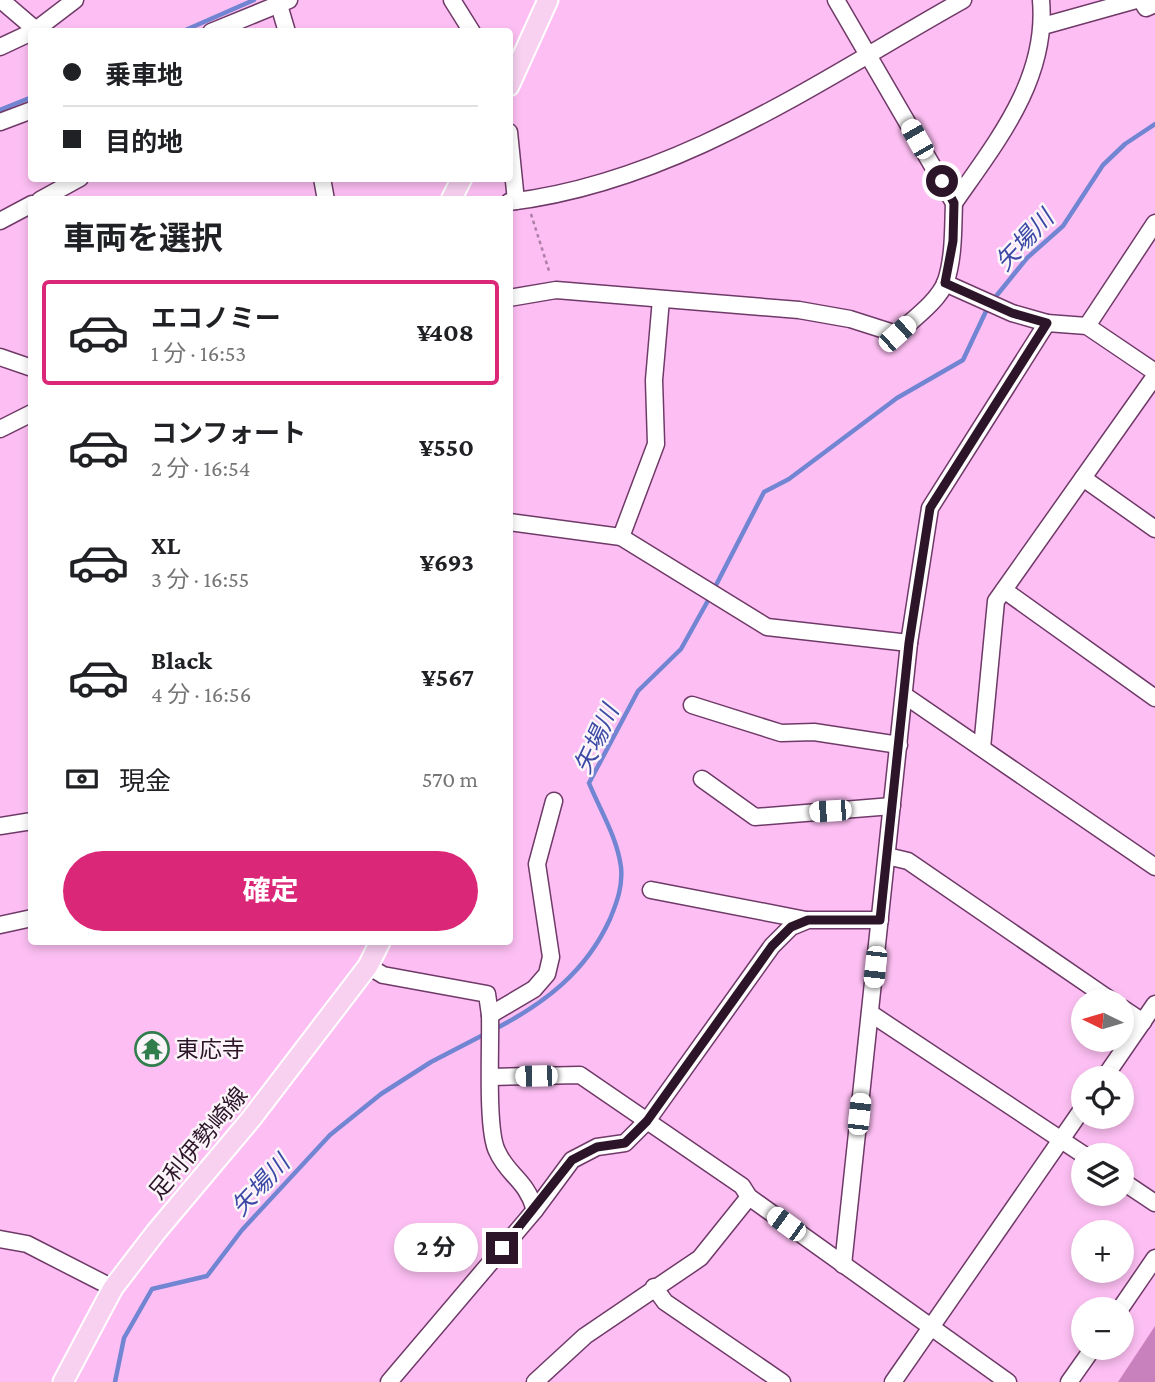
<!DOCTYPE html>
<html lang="ja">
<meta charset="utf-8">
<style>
:root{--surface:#fff;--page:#f6f6f6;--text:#202124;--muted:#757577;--line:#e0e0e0;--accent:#db2777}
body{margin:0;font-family:"Crimson Pro","Noto Sans JP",serif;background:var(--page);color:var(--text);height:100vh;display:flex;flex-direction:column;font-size:26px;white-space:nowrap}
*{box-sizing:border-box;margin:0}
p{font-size:23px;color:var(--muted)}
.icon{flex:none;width:38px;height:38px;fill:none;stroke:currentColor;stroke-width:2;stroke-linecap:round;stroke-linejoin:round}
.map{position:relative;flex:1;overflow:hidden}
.drawer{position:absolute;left:28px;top:196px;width:485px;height:749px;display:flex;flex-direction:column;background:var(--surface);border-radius:7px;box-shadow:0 4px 10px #0003}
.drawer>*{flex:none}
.guide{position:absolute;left:28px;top:28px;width:485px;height:154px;border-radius:7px;box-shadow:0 4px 10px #0003;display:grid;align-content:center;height:154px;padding:0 35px;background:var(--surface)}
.needle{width:46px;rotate:275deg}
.tools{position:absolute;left:1071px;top:989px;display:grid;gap:14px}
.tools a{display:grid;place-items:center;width:63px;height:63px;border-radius:50%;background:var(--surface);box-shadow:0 4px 10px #0003;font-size:35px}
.end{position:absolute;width:32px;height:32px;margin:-16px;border:9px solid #2c1528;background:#fff;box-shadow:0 0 0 4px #fff}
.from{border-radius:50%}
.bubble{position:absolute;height:49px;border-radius:24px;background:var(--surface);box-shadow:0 4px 10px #0003;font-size:23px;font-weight:700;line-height:49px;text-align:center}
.car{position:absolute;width:21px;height:42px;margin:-21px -10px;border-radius:9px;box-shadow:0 0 5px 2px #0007;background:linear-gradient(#fff 24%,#345 0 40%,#fff 0 76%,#345 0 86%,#fff 0)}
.guide b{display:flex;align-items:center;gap:24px;height:66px;font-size:26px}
.guide b+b{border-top:2px solid var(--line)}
.guide i{width:18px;height:18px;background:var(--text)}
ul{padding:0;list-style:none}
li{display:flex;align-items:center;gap:21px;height:105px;margin:0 14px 10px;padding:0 21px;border:4px solid transparent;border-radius:7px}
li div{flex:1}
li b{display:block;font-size:26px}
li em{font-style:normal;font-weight:700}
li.current{border-color:var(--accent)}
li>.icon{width:63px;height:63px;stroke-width:1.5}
h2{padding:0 35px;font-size:32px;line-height:84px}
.pay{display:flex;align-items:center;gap:18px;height:77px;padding:0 35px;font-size:26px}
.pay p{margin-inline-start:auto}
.cta{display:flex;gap:14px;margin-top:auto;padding:14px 35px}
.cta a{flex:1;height:80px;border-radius:42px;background:var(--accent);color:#fff;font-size:28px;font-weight:700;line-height:80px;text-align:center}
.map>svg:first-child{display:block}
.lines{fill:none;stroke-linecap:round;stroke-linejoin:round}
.stream{stroke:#7285d3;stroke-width:4.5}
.building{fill:#c981be}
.minor-casing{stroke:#6f3a68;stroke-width:19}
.major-casing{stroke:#fff;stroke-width:23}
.path{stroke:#ae7fa6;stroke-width:2.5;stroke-dasharray:3.5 3.5;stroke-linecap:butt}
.minor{stroke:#fff;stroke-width:16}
.major{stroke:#f8d1f1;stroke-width:19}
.route{stroke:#2c1528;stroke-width:9}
.labels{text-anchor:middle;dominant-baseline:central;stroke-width:5;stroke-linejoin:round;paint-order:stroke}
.poi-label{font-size:23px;fill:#2c1528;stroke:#fbf5fa;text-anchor:start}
.street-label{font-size:23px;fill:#2c1528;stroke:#fbf5fa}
.water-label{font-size:24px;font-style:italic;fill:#3b49a5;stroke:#fbf5fa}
</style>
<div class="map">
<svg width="1155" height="1382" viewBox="0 0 1155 1382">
<rect width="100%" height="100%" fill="#fdbff3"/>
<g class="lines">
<g class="stream">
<path d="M181,32L254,0"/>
<path d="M0,110L32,97"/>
<path d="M993,300L1027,258L1063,226L1103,165L1125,144L1155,124"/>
<path d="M714,589L764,492L789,479L897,398L963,360L988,307"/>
<path d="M493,1030C544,1004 586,972 610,919C617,902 623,886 621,867C617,837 600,810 589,783L638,691L681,649L710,597"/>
<path d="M115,1382L124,1338L152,1289L207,1276L242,1230L330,1135L381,1094L431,1062L485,1034"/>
</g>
</g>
<path class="building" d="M1155,1326V1382H1118Z"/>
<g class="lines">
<g class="minor-casing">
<g id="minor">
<path d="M1,0L36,30"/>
<path d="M452,0L472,32"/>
<path d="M1141,0L1146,8L1155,4"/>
<path d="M279,5L287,32"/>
<path d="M1043,26L1136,0"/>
<path d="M33,32L75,0"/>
<path d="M211,32L289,0"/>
<path d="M0,47L32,32"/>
<path d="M0,122L32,110"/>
<path d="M509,132L516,201"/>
<path d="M322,178L326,200"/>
<path d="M40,200L80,178"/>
<path d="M509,202C677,182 820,80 963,0"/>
<path d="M954,203C997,141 1048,79 1041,0"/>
<path d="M0,221L32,204"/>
<path d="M945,283L1012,313L1047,323L1087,326L1155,372"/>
<path d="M509,298L556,290L799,310L850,319L897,334C912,320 939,301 946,281C954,256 953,228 954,203L836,0"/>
<path d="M1087,326L1155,223"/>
<path d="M0,357L32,368"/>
<path d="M0,429L32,413"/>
<path d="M1083,478L1155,529"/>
<path d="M509,522L621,537L767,627L909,643"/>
<path d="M621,537L656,444L654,380L661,299"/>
<path d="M1004,590L1155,698"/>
<path d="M904,695L1155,867"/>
<path d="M692,705L781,733L814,732L899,745"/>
<path d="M982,748L996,601L1155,376"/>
<path d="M702,779L755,817L892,806"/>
<path d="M0,826L32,821"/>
<path d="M887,856L908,861L1112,1001"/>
<path d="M651,890L806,920"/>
<path d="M0,925L32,918"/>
<path d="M368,966L383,975L487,994L490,1015C491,1043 486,1129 497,1151C508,1176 526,1179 535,1210"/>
<path d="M1122,1008L1143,1022"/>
<path d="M870,1013L1084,1155"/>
<path d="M490,1015L534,989L547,974L551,957L537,864L554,801"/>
<path d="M491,1077L580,1075L742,1186L749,1197L1008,1382"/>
<path d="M1104,1078L1155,1004"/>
<path d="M1122,1181L1155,1203"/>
<path d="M0,1239L27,1244L113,1288"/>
<path d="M843,1265L909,643L930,508L1047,323"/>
<path d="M654,1287L665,1302L782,1382"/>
<path d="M1120,1309L1155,1258"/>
<path d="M389,1382L535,1210L572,1160L597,1147L625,1143L647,1121L772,946L791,927L808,920H880"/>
<path d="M535,1382L585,1336L700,1258L749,1197"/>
<path d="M893,1382L1083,1108"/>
<path d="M1069,1382L1093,1348"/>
</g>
</g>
<g class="major-casing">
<g id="major">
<path d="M509,86L548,0"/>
<path d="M451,200L462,178"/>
<path d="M63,1382L113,1288L156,1232L251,1119L368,966L380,942"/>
</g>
</g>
<path class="path" d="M531,214L550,274"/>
<use href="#minor" class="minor"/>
<use href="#major" class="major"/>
</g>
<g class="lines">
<path class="route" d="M502,1248L572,1160L597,1147L625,1143L647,1121L772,946L791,927L808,920H880L909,643L930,508L1047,323L1012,313L945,283L953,241L954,203L942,181"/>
</g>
<defs>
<g id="temple-ring" transform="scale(1.75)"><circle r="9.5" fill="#fbf5fa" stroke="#317d4c" stroke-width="1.5"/><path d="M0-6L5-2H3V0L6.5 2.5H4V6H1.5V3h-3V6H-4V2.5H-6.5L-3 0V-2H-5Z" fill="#317d4c"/></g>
</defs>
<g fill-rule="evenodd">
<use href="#temple-ring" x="152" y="1049"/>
</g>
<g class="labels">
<g class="poi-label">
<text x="176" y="1049">東応寺</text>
</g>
<g class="street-label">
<text transform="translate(198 1143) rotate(-50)">足利伊勢崎線</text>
</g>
<g class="water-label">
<text transform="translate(1024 240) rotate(-47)">矢場川</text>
<text transform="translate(596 739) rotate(-65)">矢場川</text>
<text transform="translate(260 1185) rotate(-47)">矢場川</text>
</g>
</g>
</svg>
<div class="tools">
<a><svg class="needle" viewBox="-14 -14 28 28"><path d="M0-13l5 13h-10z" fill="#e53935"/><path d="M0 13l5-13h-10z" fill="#757577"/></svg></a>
<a><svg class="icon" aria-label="locate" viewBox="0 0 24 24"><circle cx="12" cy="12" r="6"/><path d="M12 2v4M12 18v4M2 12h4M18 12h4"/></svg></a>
<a><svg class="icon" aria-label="layers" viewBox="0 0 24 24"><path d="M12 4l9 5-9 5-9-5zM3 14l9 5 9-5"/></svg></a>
<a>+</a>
<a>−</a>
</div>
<i class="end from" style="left:942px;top:181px"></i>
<i class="end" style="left:502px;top:1248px"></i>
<div class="bubble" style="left:394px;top:1223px;width:84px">2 分</div>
<i class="car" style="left:917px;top:139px;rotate:330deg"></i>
<i class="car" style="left:897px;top:334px;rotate:48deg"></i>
<i class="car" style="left:830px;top:811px;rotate:266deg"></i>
<i class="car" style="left:875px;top:967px;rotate:186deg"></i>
<i class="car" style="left:536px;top:1076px;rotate:269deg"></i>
<i class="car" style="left:859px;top:1114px;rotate:6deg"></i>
<i class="car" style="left:786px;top:1224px;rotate:306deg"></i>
<div class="guide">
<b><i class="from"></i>乗車地</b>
<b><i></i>目的地</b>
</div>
<section class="drawer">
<h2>車両を選択</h2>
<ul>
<li class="current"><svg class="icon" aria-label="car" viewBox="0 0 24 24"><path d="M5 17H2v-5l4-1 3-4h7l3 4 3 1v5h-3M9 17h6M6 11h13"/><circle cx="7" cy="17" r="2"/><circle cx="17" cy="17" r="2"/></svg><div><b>エコノミー</b><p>1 分 · 16:53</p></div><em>¥408</em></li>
<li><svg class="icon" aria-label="car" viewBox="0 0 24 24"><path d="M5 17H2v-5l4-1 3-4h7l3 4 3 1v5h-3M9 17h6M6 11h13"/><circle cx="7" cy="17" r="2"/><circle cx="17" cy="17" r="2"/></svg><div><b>コンフォート</b><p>2 分 · 16:54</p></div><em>¥550</em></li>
<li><svg class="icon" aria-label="car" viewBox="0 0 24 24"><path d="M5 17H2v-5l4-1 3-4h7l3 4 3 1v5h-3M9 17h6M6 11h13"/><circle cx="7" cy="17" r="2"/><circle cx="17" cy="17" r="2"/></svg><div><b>XL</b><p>3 分 · 16:55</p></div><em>¥693</em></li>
<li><svg class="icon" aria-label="car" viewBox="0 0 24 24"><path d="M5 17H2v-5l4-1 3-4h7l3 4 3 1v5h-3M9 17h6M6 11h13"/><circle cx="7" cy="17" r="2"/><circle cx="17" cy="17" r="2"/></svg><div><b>Black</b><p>4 分 · 16:56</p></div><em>¥567</em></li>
</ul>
<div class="pay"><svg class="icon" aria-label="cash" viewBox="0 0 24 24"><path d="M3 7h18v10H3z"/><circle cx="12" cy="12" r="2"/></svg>現金<p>570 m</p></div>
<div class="cta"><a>確定</a></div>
</section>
</div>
